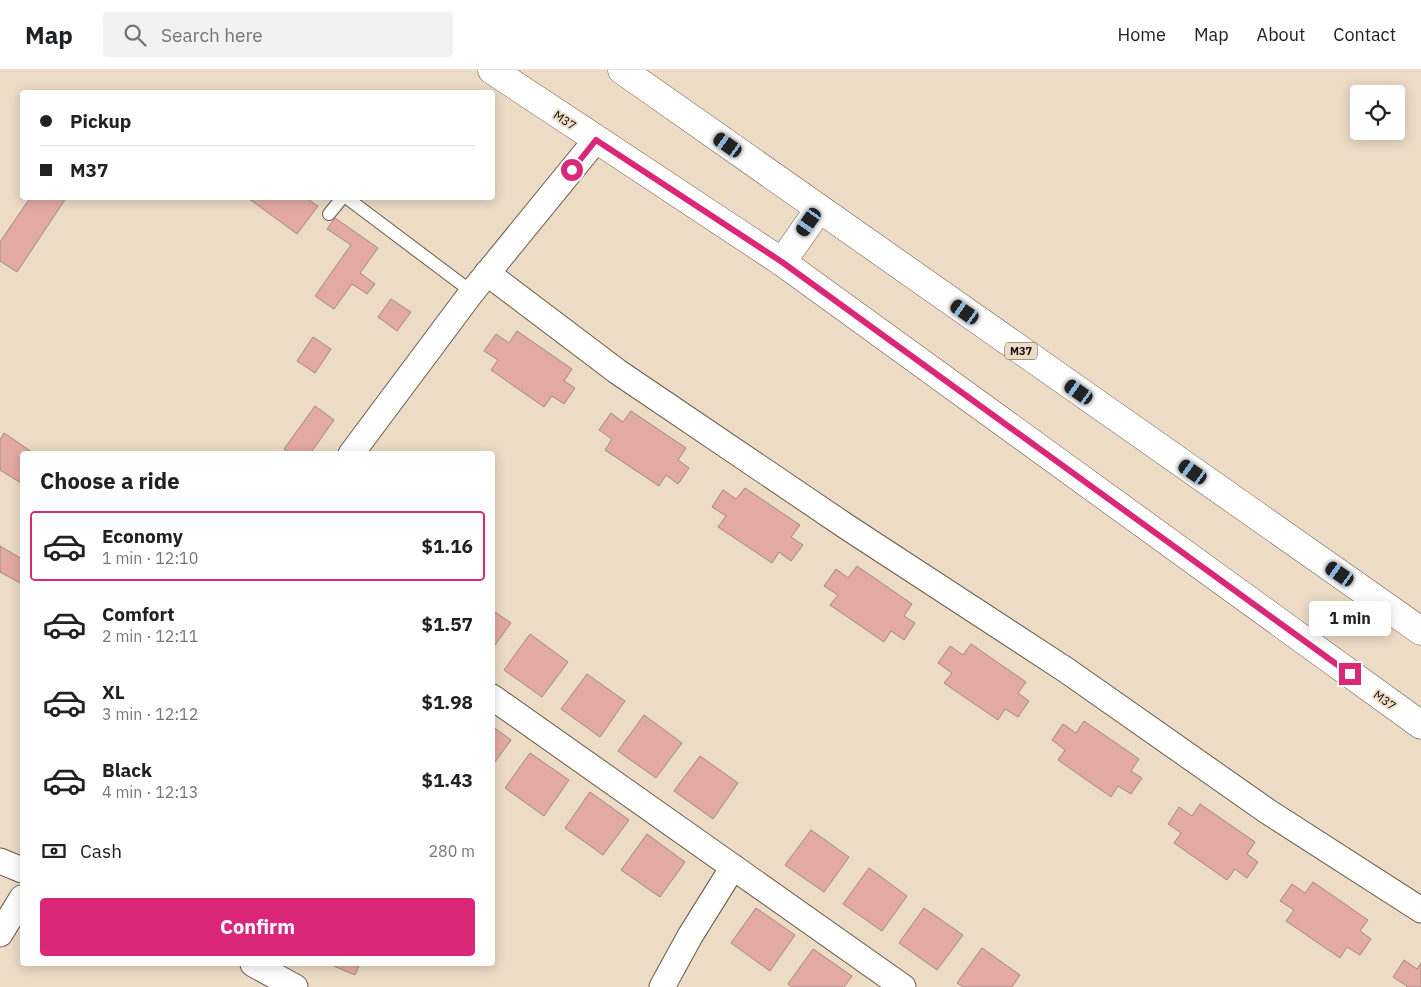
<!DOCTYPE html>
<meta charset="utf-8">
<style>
:root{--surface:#fff;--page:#f2f2f2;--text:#202124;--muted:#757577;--line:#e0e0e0;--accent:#db2777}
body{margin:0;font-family:"IBM Plex Sans",sans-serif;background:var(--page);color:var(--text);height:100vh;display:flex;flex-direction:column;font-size:19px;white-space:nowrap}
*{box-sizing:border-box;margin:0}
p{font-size:16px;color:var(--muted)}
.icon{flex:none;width:28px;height:28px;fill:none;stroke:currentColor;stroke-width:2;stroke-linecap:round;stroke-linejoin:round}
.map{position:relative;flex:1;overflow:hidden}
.details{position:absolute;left:20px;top:381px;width:475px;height:515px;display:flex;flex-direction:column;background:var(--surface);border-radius:5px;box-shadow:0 2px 12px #0003}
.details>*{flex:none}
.banner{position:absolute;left:20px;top:20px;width:475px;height:110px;border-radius:5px;box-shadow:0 2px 12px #0003;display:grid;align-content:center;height:110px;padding:0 20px;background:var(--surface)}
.buttons{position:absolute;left:1350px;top:15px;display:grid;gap:10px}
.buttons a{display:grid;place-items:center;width:55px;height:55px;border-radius:5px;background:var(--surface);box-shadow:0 2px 12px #0003;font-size:25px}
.end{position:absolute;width:22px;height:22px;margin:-11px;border:6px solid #db2777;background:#fff;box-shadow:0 0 0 2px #fff}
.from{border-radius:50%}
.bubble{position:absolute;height:35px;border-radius:5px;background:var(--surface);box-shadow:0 2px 12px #0003;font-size:16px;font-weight:700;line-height:35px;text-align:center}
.car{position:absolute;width:15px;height:30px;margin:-15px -8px;border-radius:6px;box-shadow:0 0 4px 1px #0007;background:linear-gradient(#222 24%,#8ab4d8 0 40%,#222 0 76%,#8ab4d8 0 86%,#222 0)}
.banner b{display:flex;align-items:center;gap:18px;height:48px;font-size:19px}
.banner b+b{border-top:1px solid var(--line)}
.banner i{width:12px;height:12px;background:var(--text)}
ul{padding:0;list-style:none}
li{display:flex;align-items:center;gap:15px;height:70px;margin:0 10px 8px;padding:0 10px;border:2px solid transparent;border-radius:5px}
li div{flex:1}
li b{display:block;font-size:19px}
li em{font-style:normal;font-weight:700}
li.on{border-color:var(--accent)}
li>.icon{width:45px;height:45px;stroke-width:1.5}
h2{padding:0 20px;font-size:22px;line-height:60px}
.pay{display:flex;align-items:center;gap:12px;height:55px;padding:0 20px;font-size:19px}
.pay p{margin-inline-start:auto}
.action{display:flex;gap:10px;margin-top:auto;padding:10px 20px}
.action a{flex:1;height:58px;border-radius:5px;background:var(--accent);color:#fff;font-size:20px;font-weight:700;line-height:58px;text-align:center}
header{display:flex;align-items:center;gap:30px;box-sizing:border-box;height:70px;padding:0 25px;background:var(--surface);border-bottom:1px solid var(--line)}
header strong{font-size:24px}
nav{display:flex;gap:28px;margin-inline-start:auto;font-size:18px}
.search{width:350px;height:45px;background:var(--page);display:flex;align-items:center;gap:12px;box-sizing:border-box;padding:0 18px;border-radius:5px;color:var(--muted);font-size:19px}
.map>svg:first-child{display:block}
.building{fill:#e3aaa3;stroke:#a38884}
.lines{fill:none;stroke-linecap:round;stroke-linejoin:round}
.lane-casing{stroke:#685a46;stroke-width:14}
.street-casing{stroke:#685a46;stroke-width:27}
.highway-casing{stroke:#685a46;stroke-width:29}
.lane{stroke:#fff;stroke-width:12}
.street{stroke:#fff;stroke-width:25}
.highway{stroke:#fff;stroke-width:28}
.route{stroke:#db2777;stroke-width:6}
.labels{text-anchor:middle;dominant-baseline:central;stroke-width:4;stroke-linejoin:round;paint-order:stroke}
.shield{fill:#ecdbc5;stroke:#534b3f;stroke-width:1}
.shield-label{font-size:11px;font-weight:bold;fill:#120d06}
.street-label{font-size:12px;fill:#120d06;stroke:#ecdbc5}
</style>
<header>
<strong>Map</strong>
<div class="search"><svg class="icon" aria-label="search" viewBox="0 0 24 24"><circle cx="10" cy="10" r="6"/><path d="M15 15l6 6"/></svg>Search here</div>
<nav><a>Home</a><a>Map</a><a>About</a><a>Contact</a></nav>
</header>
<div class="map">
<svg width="1421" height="917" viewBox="0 0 1421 917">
<rect width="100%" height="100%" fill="#ecdbc5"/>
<g class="building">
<path d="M30,128H66L17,202L0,191V172Z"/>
<path d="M248,128H306L318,136L297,164Z"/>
<path d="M335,148L378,178L360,203L375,214L367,224L352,214L334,239L315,226L351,175L327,159Z"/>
<path d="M391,229L411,242L397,261L378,247Z"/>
<path d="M517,261L572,299L564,311L575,318L564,334L552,326L544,337L491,300L498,290L484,281L496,264L509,273Z"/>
<path d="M313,267L331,279L315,303L297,291Z"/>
<path d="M315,336L334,350L310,384H291L284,379Z"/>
<path d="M631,341L686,378L678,390L689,398L678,414L666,405L659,416L605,380L612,369L599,360L611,343L623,352Z"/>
<path d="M4,363L35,384H22V411L21,413L0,400V370Z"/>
<path d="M745,418L800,455L791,467L803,475L791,491L779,482L772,493L718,457L726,446L712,437L723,420L736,429Z"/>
<path d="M0,476L22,489V514L0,502Z"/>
<path d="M857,496L912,534L904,546L915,553L904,570L891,561L884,572L830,535L838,525L824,516L836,499L848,508Z"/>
<path d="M492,540L511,553L492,579Z"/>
<path d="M530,564L568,592L542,627L504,600Z"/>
<path d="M971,574L1026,612L1018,623L1029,631L1018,647L1005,639L998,650L944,613L952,603L938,593L950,576L963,585Z"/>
<path d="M587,604L625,631L600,667L561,639Z"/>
<path d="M644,645L682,673L656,708L618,681Z"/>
<path d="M1084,651L1139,689L1131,701L1142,708L1131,724L1118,716L1111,727L1058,690L1065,680L1052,670L1063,654L1076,663Z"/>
<path d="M492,656L511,670L492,696Z"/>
<path d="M530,683L569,710L544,746L505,718Z"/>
<path d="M700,686L738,713L713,749L674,721Z"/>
<path d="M590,722L629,750L603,785L565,758Z"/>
<path d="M1200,734L1255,772L1247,784L1258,792L1247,808L1235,799L1227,810L1174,773L1181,763L1168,754L1179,737L1192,746Z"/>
<path d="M811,760L849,787L824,822L785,795Z"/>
<path d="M647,764L685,792L660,827L621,800Z"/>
<path d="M869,798L907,826L882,861L843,834Z"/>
<path d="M1313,812L1368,850L1360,861L1371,869L1360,885L1347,877L1340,888L1286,851L1294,840L1280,831L1292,814L1305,823Z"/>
<path d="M756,838L795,865L770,901L731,873Z"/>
<path d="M924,838L963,865L937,900L899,873Z"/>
<path d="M982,878L1020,905L1012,917H963L957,913Z"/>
<path d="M813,879L852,906L844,917H792L788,914Z"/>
<path d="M1404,890L1417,899L1421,893V917H1406L1407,916L1393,907Z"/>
<path d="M329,894H360L355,905Z"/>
</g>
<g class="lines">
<g class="lane-casing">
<g id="lane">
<path d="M347,128L472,222"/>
<path d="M329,144L342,128"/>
</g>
</g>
<g class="street-casing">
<g id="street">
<path d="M487,203L618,302L847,457L1066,600L1267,741L1421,840"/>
<path d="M351,384L472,222L596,70"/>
<path d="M492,627L903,917"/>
<path d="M0,791L22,800"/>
<path d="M0,864L22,828"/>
<path d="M253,894L295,917"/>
<path d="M662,917L690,866L733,797"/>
</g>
</g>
<g class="highway-casing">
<g id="highway">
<path d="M492,0L782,192L1421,655"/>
<path d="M622,0L1421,561"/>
<path d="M782,192L819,139"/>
</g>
</g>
<use href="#lane" class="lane"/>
<use href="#street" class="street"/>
<use href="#highway" class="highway"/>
</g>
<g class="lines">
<path class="route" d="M572,100L596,70L782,192L1350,604"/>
</g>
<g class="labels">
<rect class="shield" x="1005" y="272.5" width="32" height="17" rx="4"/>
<g class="shield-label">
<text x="1021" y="281">M37</text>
</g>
<g class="street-label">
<text transform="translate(565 50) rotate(34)">M37</text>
<text transform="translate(1385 630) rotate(36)">M37</text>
</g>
</g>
</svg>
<div class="buttons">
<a><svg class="icon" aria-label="locate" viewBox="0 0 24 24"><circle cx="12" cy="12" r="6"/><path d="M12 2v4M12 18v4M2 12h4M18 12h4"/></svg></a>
</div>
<i class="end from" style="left:572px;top:100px"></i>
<i class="end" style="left:1350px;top:604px"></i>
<div class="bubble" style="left:1309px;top:531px;width:82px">1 min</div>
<i class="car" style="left:728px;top:75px;rotate:305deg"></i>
<i class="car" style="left:809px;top:152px;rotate:215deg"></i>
<i class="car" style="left:965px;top:242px;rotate:305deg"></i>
<i class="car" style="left:1079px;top:322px;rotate:305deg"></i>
<i class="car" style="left:1193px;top:402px;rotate:305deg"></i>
<i class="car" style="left:1340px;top:504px;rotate:305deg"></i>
<div class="banner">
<b><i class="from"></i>Pickup</b>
<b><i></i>M37</b>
</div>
<section class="details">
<h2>Choose a ride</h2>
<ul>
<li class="on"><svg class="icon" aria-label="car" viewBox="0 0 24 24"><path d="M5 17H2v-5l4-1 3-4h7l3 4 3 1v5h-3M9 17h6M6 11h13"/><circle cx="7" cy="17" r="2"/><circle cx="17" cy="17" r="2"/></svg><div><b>Economy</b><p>1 min · 12:10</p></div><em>$1.16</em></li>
<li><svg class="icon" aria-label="car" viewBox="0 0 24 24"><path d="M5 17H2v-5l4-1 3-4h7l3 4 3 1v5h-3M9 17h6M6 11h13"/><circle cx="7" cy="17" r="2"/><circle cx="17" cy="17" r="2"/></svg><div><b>Comfort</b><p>2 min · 12:11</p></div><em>$1.57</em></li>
<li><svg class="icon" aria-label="car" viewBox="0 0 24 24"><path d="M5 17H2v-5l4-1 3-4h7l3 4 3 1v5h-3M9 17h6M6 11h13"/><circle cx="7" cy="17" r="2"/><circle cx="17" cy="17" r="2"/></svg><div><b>XL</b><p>3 min · 12:12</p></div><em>$1.98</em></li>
<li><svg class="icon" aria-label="car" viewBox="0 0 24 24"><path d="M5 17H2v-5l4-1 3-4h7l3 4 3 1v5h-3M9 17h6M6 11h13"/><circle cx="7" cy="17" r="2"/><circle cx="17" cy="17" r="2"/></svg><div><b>Black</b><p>4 min · 12:13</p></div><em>$1.43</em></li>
</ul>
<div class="pay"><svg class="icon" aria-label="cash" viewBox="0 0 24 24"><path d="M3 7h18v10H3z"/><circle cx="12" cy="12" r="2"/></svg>Cash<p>280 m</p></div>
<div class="action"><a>Confirm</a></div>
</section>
</div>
